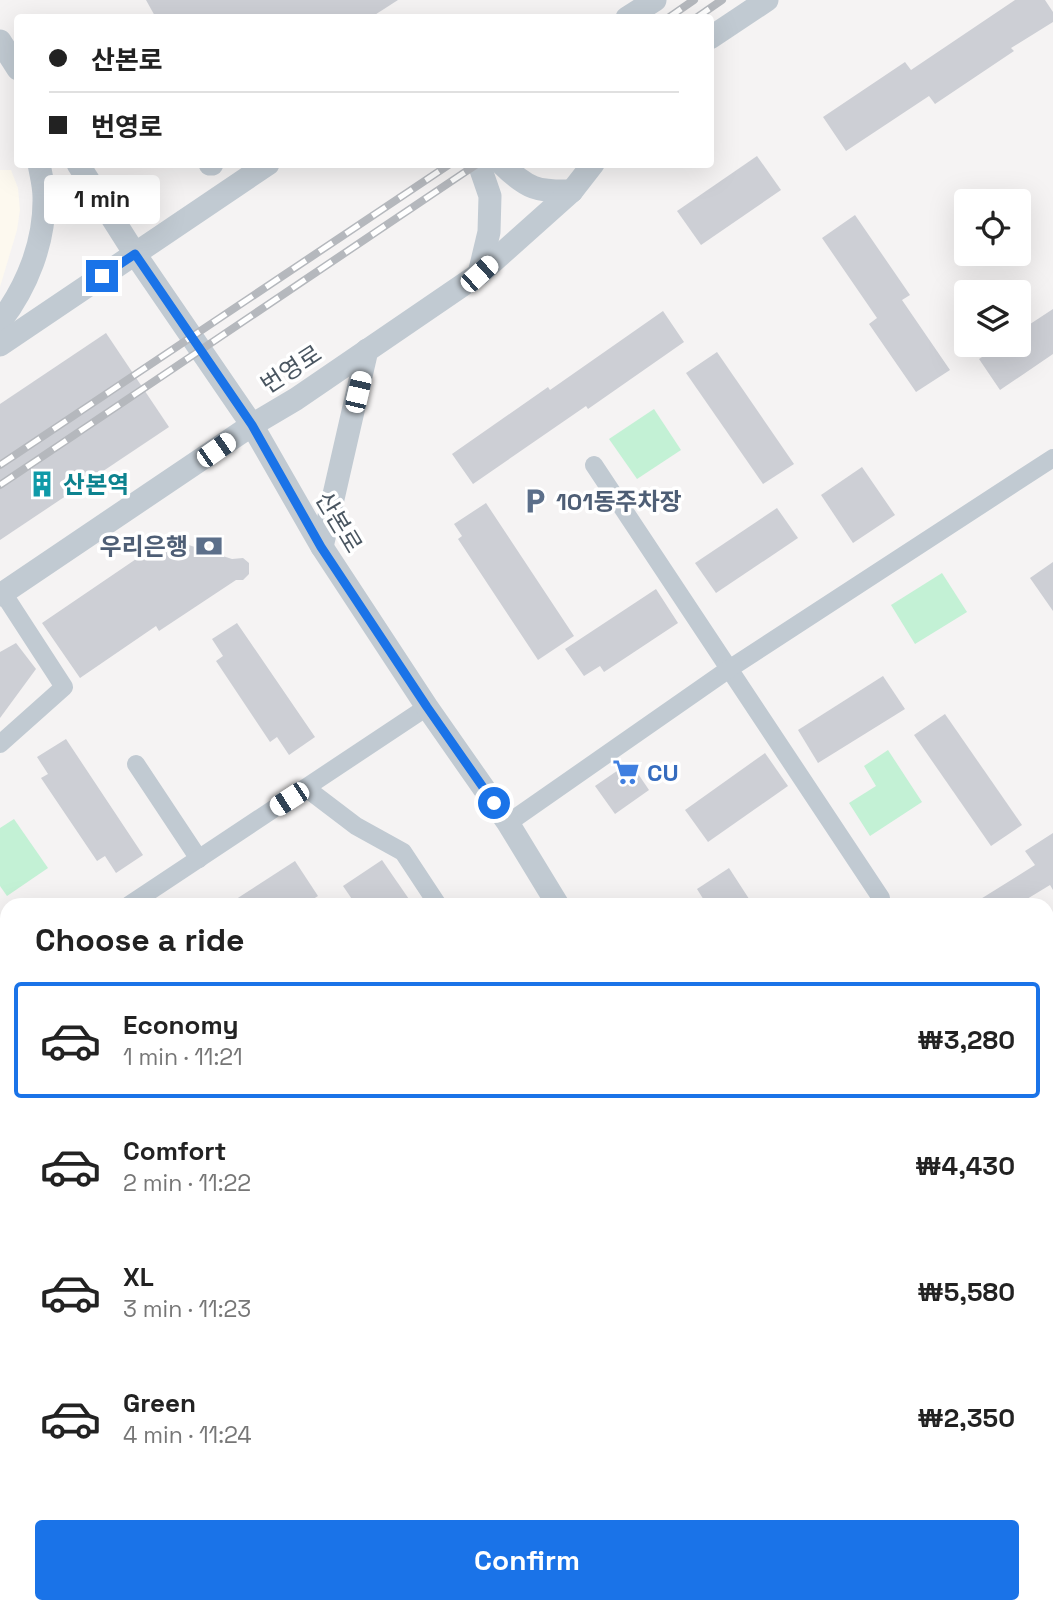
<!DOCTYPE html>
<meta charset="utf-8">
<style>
:root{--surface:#fff;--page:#f2f2f2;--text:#222;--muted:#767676;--line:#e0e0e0;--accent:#1a73e8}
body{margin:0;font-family:"Space Grotesk","Noto Sans KR",sans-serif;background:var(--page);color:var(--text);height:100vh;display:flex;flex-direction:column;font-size:26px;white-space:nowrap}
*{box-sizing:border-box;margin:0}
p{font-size:23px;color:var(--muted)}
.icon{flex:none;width:38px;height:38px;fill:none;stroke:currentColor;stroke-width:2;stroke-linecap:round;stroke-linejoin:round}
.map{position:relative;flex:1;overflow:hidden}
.panel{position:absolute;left:0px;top:898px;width:1054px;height:716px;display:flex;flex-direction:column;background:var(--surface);border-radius:21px 21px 0 0;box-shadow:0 7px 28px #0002}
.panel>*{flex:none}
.banner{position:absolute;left:14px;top:14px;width:700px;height:154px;border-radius:7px;box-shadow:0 7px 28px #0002;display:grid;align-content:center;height:154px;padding:0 35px;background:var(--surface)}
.buttons{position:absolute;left:954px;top:189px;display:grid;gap:14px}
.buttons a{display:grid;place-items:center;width:77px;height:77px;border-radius:7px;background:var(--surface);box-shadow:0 7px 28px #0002;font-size:35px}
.end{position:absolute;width:32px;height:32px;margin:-16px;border:9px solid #1a73e8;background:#fff;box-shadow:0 0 0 4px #fff}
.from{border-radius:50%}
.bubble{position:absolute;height:49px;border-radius:7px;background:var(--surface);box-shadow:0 7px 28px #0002;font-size:23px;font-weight:800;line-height:49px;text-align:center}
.car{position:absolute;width:21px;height:42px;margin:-21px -10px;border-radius:9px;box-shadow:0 0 5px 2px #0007;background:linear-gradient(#fff 24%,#345 0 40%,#fff 0 76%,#345 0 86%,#fff 0)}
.banner b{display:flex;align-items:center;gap:24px;height:66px;font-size:26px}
.banner b+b{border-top:2px solid var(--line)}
.banner i{width:18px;height:18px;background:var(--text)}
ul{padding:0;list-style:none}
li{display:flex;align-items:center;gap:21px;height:116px;margin:0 14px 10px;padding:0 21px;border:4px solid transparent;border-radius:7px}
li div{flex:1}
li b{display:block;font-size:26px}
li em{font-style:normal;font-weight:800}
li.active{border-color:var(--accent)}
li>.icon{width:63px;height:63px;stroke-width:1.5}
h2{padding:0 35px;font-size:32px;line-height:84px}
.primary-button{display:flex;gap:14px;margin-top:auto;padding:14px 35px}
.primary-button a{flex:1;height:80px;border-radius:7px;background:var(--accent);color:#fff;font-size:28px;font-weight:800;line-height:80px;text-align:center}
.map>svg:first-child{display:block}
.commercial{fill:#fdf9ef}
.green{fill:#c3f1d5}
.building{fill:#cdcfd5}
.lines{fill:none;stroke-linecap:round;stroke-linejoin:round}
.minor{stroke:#c1cad2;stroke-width:18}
.tertiary{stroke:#c1cad2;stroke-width:23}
.rail-casing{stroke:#b5b8bd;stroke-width:8}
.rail{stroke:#fff;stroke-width:5;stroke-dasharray:16;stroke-linecap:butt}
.route{stroke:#1a73e8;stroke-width:9}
.labels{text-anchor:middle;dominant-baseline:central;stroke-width:7;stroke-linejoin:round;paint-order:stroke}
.street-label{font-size:24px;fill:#4a5661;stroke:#fff}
.culture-label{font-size:24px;font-weight:bold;fill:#0d838f;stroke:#fff;text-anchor:start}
.service-label{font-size:24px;font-weight:bold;fill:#4e5e75;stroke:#fff;text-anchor:start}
.shop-label{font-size:24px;font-weight:bold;fill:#366cbe;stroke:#fff;text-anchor:start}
</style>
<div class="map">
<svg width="1053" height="1613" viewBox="0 0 1053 1613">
<rect width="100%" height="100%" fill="#f5f3f3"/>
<path class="commercial" d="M0,170H11L18,188L20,210L17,230L0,287Z"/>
<g class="green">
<path d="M654,409L681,450L637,479L609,439Z"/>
<path d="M942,573L967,612L915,644L891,605Z"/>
<path d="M888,750L922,802L870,836L849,803L876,786L864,766Z"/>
<path d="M14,819L48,868L7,896L0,886V828Z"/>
<path d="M1047,1358L1053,1360V1613H599L603,1606H1046Z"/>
</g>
<g class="building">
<path d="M146,0H398L370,18H156Z"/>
<path d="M1015,0H1045L1053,12V22L1011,48L1014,51L935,104L929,96L846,151L823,117L905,62L911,70Z"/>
<path d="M757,156L781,190L701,245L677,211Z"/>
<path d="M855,215L910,295L902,300L950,370L916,392L869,324L877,318L822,238Z"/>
<path d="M1053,309V354L1000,390L979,359L1000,345H1018V332Z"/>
<path d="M663,311L684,342L588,409L586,406L473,484L452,454L548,387L550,390Z"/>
<path d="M106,333L169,427L0,540V404Z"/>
<path d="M717,352L794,464L763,484L686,373Z"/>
<path d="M862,467L895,515L853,543L821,495Z"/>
<path d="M486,503L574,636L538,660L458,539L462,536L454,524Z"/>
<path d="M777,508L798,538L716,593L695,563Z"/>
<path d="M167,538L232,559L243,558L249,563V574L243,580H236L159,631L156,626L80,678L42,623Z"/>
<path d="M1053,562V611L1030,578Z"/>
<path d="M656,589L678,623L604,672L600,666L584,676L565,649Z"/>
<path d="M237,623L315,737L289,755L277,737L270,742L216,661L223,656L212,639Z"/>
<path d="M16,643L36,669L0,718V652Z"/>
<path d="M883,676L905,709L818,763L798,730Z"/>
<path d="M945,714L1022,825L991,846L914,735Z"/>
<path d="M66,739L143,855L116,873L105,856L97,861L41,778L48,774L37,757Z"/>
<path d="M765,753L788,786L708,842L685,810Z"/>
<path d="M630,762L649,790L615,814L595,786Z"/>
<path d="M1053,833V890L1050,885L1027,899L1031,905H971L1035,865L1025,851Z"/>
<path d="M382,860L413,905H356L343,886Z"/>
<path d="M295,861L318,896L304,905H227Z"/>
<path d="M729,868L753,905H707L697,889Z"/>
</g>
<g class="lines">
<g class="minor">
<path d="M594,465L881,898"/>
<path d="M0,744L64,687L3,593"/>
<path d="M136,764L199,859"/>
<path d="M306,788L356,826L403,852L438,905"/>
<path d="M508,823L729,669L1053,458"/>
<path d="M129,905L427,707"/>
<path d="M0,990L7,986"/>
<path d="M0,1209L7,1220"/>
<path d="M0,1568L1,1567L7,1575"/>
<path d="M29,1606L34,1613"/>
<path d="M285,1613L295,1606"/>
</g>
<g class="tertiary">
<path d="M627,18L655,0"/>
<path d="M710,38L767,0"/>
<path d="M0,41L18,69"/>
<path d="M78,164L135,254L252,425L322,547L427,707L508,823L558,905"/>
<path d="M210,164H212"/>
<path d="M502,164C527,189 538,192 572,191"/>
<path d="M479,274L489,232L490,196L479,164"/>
<path d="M0,322C27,287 45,242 44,197C44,186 41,175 39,164"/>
<path d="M0,345L268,164"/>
<path d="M322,547L367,350"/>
<path d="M0,595L252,425L296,399L479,274L572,191L593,164"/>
<path d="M1046,957L1053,953"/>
<path d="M1046,1297L1053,1299"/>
<path d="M558,1613L563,1606"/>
</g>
<g class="rail-casing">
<g id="rail">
<path d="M668,18L694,0"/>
<path d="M696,18L722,0"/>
<path d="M0,465L450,164"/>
<path d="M0,485L477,164"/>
</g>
</g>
<use href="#rail" class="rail"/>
</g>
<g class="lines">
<path class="route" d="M102,276L135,254L252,425L321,547L427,707L494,803"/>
</g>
<defs>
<g id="building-bare" transform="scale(2.1)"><path d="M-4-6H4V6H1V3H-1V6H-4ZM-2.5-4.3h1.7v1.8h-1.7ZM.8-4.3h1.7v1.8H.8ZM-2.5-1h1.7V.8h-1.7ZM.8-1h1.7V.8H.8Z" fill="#0f9aa8" stroke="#fff" stroke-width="2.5" paint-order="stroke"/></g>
<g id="parking-bare" transform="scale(2.1)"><path d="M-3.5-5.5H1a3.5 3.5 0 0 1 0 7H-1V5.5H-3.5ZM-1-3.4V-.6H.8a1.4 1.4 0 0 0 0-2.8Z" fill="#5c6f8a" stroke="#fff" stroke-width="2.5" paint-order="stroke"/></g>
<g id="bank-bare" transform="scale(2.1)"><path d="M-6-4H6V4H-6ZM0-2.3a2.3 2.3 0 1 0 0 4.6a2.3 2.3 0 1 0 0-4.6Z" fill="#5c6f8a" stroke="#fff" stroke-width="2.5" paint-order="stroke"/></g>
<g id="supermarket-bare" transform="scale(2.1)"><path d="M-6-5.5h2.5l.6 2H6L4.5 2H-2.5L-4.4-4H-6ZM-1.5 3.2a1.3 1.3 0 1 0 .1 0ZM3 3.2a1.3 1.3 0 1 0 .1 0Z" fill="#3f7fe0" stroke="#fff" stroke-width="2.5" paint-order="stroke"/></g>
</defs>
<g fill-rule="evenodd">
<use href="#building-bare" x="42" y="484"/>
<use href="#parking-bare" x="535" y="501"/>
<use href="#bank-bare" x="209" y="546"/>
<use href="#supermarket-bare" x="626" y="772"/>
</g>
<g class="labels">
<g class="street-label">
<text transform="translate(291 369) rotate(-33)">번영로</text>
<text transform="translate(339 522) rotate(59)">산본로</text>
</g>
<g class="culture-label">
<text x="63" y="484">산본역</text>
</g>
<g class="service-label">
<text x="556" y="501">101동주차장</text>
<text x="188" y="546" text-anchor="end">우리은행</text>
</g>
<g class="shop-label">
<text x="647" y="772">CU</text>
</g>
</g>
</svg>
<div class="buttons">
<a><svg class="icon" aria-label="locate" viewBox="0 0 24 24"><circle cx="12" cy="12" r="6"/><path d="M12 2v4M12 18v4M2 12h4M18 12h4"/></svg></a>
<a><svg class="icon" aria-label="layers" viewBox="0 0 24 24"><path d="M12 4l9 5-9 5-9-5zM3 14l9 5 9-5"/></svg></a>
</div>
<i class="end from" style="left:494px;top:803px"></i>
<i class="end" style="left:102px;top:276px"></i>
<div class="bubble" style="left:44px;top:175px;width:116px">1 min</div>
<i class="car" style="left:479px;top:274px;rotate:48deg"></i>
<i class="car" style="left:358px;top:392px;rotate:13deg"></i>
<i class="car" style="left:216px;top:450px;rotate:55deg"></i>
<i class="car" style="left:289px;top:799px;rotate:237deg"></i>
<div class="banner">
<b><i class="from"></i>산본로</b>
<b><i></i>번영로</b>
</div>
<section class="panel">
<h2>Choose a ride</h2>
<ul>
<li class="active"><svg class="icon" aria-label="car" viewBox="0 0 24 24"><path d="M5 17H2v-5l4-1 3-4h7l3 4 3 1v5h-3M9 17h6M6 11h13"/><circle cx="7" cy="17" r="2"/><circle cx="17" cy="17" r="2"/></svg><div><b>Economy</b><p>1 min · 11:21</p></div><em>₩3,280</em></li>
<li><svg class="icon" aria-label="car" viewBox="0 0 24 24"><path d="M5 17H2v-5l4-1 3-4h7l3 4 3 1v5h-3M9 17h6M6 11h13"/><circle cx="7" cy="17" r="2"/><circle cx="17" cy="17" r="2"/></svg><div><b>Comfort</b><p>2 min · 11:22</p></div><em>₩4,430</em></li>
<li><svg class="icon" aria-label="car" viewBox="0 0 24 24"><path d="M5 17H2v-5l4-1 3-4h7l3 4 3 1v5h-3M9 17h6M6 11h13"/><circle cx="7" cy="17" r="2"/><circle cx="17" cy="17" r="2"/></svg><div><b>XL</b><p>3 min · 11:23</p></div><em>₩5,580</em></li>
<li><svg class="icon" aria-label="car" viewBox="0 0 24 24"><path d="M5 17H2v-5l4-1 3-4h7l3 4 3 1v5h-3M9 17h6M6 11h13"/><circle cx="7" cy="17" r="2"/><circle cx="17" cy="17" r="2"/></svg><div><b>Green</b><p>4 min · 11:24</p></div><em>₩2,350</em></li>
</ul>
<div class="primary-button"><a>Confirm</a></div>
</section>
</div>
